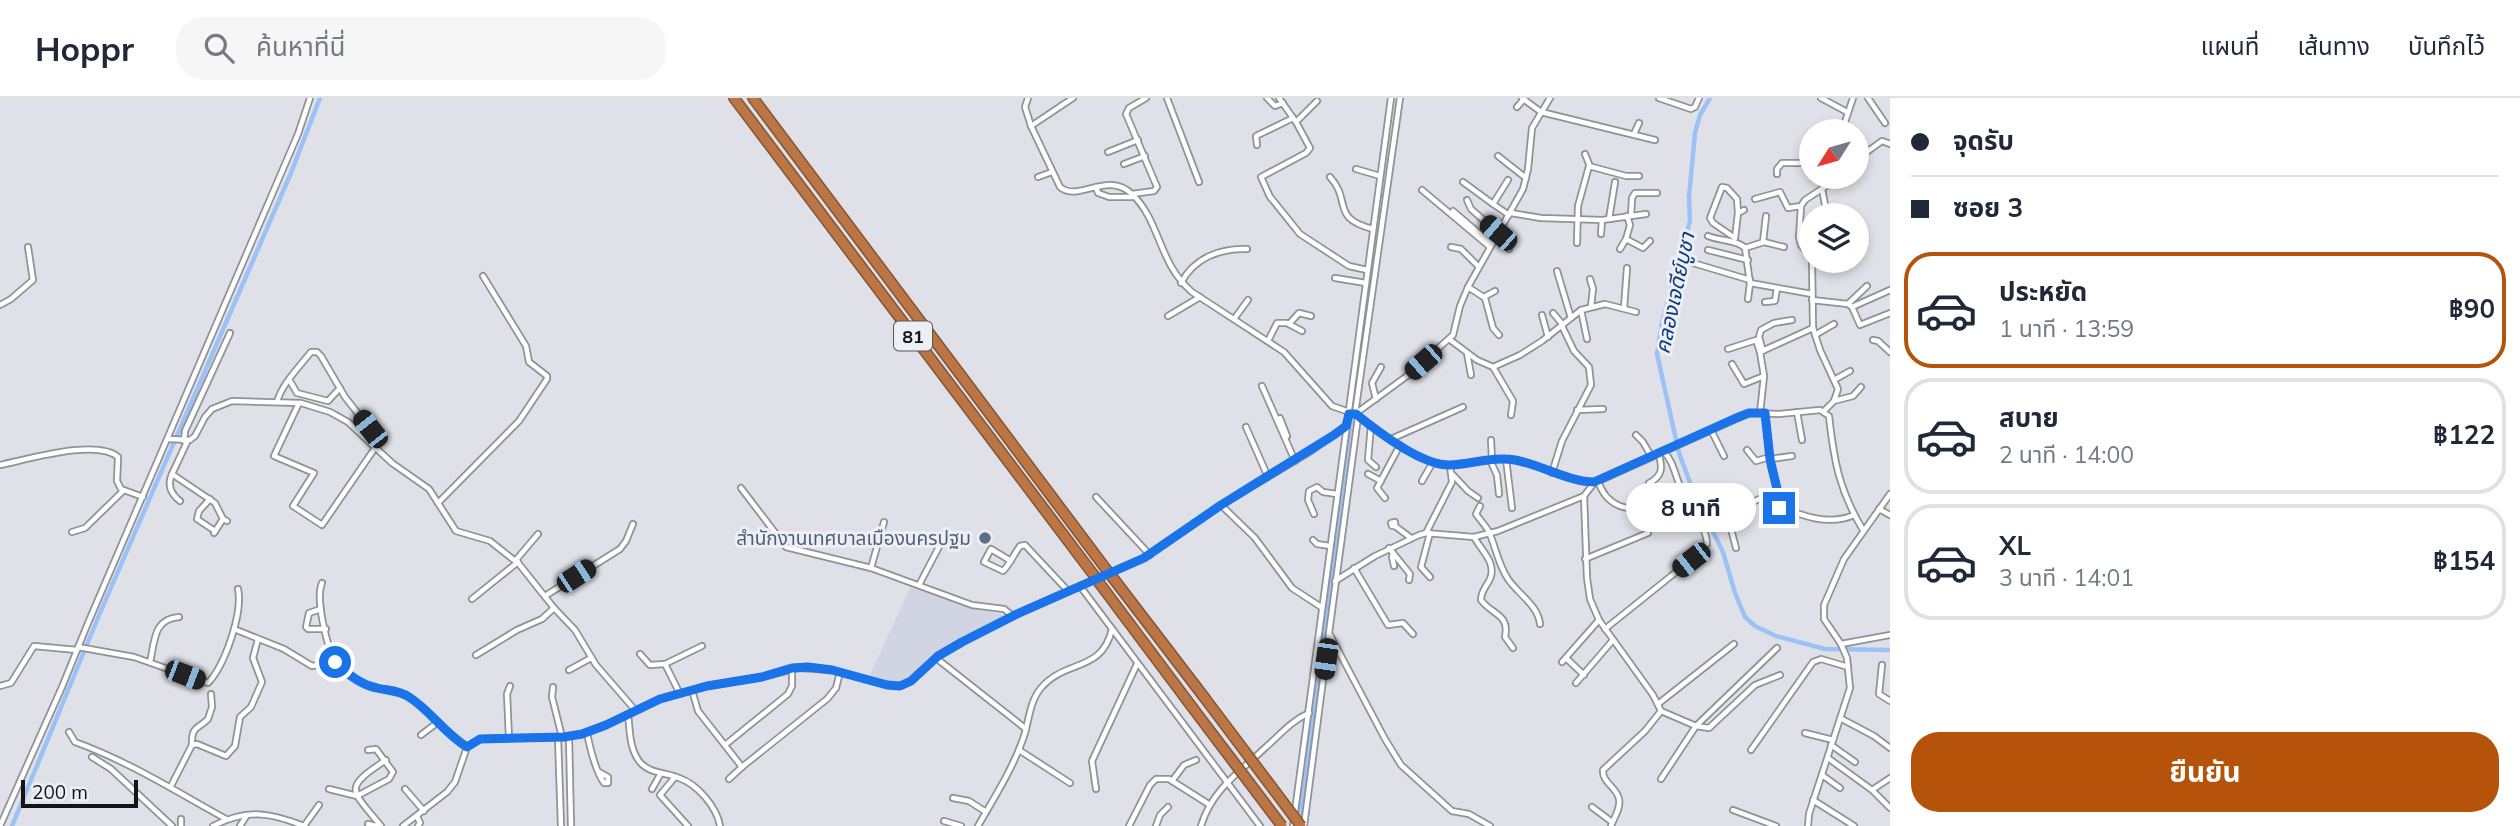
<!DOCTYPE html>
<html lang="th">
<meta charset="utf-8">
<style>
:root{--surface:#fff;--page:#f6f6f7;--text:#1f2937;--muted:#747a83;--line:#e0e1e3;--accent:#b45309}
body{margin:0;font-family:Mulish,"Noto Sans Thai",sans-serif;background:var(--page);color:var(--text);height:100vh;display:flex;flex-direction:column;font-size:26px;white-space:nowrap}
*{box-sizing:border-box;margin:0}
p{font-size:23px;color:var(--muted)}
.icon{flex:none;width:38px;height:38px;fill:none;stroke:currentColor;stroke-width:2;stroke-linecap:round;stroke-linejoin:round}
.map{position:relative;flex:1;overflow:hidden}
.panel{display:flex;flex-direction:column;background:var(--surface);width:630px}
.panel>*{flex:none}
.banner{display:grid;align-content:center;height:154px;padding:0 21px;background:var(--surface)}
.needle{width:46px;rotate:233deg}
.buttons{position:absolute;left:1799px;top:21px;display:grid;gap:14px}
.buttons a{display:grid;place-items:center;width:70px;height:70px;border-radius:50%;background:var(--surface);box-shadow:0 4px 10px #0003;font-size:35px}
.scale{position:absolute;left:21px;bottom:18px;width:117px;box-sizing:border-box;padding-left:7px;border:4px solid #141417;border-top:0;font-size:19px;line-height:24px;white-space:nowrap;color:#141417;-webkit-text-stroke:5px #edeef6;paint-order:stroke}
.end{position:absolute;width:32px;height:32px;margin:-16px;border:9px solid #1a73e8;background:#fff;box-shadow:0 0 0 4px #fff}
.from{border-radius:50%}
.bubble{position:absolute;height:49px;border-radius:24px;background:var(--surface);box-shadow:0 4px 10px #0003;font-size:23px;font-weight:700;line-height:49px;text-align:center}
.car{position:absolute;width:21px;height:42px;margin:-21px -10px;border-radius:9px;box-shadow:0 0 5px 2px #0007;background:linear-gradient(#222 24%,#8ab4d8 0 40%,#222 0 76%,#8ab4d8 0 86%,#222 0)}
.banner b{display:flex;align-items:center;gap:24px;height:66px;font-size:26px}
.banner b+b{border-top:2px solid var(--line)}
.banner i{width:18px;height:18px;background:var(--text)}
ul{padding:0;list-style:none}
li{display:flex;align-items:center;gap:21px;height:116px;margin:0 14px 10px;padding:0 7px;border:4px solid var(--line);border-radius:28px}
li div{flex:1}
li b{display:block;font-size:26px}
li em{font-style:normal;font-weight:700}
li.selected{border-color:var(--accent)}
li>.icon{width:63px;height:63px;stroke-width:1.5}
.action{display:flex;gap:14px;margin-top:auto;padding:14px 21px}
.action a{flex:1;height:80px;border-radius:28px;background:var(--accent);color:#fff;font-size:28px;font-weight:700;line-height:80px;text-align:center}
header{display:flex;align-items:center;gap:42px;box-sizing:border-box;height:98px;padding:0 35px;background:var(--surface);border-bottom:2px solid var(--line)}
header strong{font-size:33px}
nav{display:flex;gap:38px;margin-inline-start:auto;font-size:24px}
.search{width:490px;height:63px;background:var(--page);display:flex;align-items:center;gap:18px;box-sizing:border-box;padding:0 24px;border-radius:28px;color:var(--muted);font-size:26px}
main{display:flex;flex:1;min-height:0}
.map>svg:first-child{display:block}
.built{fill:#d1d4e2}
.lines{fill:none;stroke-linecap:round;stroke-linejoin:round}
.canal{stroke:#9cc1f5;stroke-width:4.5}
.street-casing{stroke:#909298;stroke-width:8}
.highway-casing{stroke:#815435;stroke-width:12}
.street{stroke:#fff;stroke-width:4.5}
.highway{stroke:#bc7645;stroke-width:9}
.highway-bridge-casing{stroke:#815435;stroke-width:12;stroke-linecap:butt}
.highway-bridge{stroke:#bc7645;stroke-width:9}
.route{stroke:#1a73e8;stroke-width:9}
.service-dot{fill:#5c6f8a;stroke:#edeef6;stroke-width:2.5}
.labels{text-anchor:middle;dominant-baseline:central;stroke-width:6;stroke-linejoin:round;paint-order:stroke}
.shield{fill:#edeef6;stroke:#55555a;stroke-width:2}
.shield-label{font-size:18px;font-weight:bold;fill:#141417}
.service-label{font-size:19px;fill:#4e5e75;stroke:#edeef6;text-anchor:end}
.water-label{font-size:21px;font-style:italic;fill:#0a3a76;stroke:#edeef6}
</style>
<header>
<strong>Hoppr</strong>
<div class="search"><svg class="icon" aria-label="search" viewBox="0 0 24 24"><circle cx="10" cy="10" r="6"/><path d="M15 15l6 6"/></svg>ค้นหาที่นี่</div>
<nav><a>แผนที่</a><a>เส้นทาง</a><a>บันทึกไว้</a></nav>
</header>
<main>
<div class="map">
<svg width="1890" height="728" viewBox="0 0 1890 728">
<rect width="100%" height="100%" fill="#e0e1e8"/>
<path class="built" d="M911,488L979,512L999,516L1007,520L944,552L914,579L902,586H895L869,579Z"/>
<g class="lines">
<g class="canal">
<path d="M1710,0L1700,17L1695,35L1689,99L1690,123L1662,225L1657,256L1679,355L1694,395L1723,454L1735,495L1745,519L1755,528L1776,538L1825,551L1890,552"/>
<path d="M1352,312L1369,205"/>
<path d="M1299,724L1351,322"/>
<path d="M12,728L100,515L291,75L320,0"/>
</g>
<g class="street-casing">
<g id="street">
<path d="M1028,0L1025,9L1031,28L1060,89C1079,105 1107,72 1132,96C1161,124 1158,165 1192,194L1284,254L1332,308L1355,316L1407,278L1453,237L1460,208L1468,189L1523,91L1528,71L1532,30L1550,0"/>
<path d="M1167,0L1199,84"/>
<path d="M1267,0L1275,8L1283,5"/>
<path d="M1400,0L1355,316C1377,333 1422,368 1450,367C1472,366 1494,358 1515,362C1542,367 1566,383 1594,385L1749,315L1779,316L1820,312L1829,318C1834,363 1839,392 1863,432"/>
<path d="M1522,0L1541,14L1655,42"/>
<path d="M1659,0L1691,11L1695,9L1699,0"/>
<path d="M1821,0L1847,14"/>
<path d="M1868,0L1885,25"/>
<path d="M1517,9L1524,1"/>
<path d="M1296,24L1317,3"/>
<path d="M1031,28L1073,0"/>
<path d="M1842,33L1853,0"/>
<path d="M1634,36L1639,25"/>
<path d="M1257,47L1256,38L1293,20"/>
<path d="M1108,54L1138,42"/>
<path d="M1585,56L1589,66"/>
<path d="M1498,58L1526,80"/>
<path d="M1857,61L1882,43L1890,46"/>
<path d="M1124,66L1145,58"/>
<path d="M1356,71L1380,78"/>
<path d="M1777,76V71L1782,65H1811"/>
<path d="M1038,79L1052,74"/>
<path d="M1330,79C1352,103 1330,120 1373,131"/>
<path d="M1508,82L1493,106L1509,117"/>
<path d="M1463,84L1493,106"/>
<path d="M1096,89L1098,95L1109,99H1133"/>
<path d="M1822,91L1827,117"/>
<path d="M1422,92L1490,149"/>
<path d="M1132,96L1154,93L1157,89L1126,16L1129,10L1146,0"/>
<path d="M1270,99L1261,79L1306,55L1310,50L1296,24L1279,0"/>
<path d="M1271,100L1300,136L1349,168L1367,172"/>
<path d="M1755,101L1780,94L1788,110L1801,108"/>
<path d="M1467,102L1471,111L1498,135"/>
<path d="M1453,113L1489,144"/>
<path d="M1511,115L1541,120L1602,122L1646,116"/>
<path d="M1631,117L1632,100L1635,95H1657"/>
<path d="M1627,118L1630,127L1626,141L1643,150L1650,143"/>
<path d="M1609,121L1615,84"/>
<path d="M1601,136L1602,122"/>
<path d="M1497,137L1506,144L1509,151"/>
<path d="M1708,138C1720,143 1738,142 1745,150L1750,185L1748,201"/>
<path d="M1799,138L1811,136"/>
<path d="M1735,140L1713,125L1710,120L1722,89L1727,90L1737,101L1738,115"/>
<path d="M1735,140L1738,115L1744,112"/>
<path d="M1763,144L1766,118"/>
<path d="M1577,145L1578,108L1589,68L1626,78H1639"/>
<path d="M1451,149L1461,151L1478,168"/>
<path d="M1745,150L1764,144L1784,149"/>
<path d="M1620,151L1626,141"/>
<path d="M1708,152L1748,162"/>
<path d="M1811,160L1801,147L1799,140L1801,108L1805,102L1840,79"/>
<path d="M1812,163L1813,230L1820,252L1838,291L1834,303L1824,313"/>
<path d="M1813,164H1833"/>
<path d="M1693,165L1750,182"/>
<path d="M1557,173L1571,220"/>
<path d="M1335,180L1366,185"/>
<path d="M1590,181L1593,191L1591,208"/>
<path d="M1181,185C1194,160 1220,150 1247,151"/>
<path d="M1750,185L1812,196"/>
<path d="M1468,189L1485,200L1493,230L1499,237"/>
<path d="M1484,199L1495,193"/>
<path d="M1812,202L1848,206L1867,188"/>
<path d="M1765,204L1775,203L1777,190"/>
<path d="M1848,206L1852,209L1860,227L1890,215"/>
<path d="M0,207L11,201L33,182L28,149"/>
<path d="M1852,209L1890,192"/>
<path d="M1624,210L1627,170"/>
<path d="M1581,212L1587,241"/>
<path d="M1553,215L1563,227"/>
<path d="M1542,217L1548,239"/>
<path d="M1168,218L1200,199"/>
<path d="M1234,221L1248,202"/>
<path d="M1289,226L1299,215L1311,218"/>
<path d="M1815,237L1834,226"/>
<path d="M1449,241L1477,262L1493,269L1520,257L1542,243L1581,212L1605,206L1636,214"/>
<path d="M1873,242L1878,243L1890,254"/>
<path d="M1268,243L1277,225H1287L1302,233"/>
<path d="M1728,251L1756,242L1760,254"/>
<path d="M1763,253L1759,239L1761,232L1774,225L1792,222"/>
<path d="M1467,255L1471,277"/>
<path d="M1732,266L1744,286L1764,278"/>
<path d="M1493,269L1513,303L1511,317"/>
<path d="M1834,282L1850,273"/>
<path d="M290,283L297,295L328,303L340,290"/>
<path d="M1262,288L1295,363"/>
<path d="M1376,301L1372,285L1381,269"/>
<path d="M1834,303L1853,298L1861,289"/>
<path d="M277,304C282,286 299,269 311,254H317L321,258L345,299L374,336L376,342L374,348"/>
<path d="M299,305L274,358L314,375L293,408L322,427L375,350"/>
<path d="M1577,312L1603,311"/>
<path d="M1797,314L1802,342"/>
<path d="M1760,315L1764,278L1760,254L1813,230"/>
<path d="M1765,315L1771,369L1782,411"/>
<path d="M1358,319L1329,535L1385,641L1401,667L1452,713L1469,716L1490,728"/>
<path d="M1280,320L1287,338"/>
<path d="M1371,327L1368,362L1376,369"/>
<path d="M1246,329L1268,379"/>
<path d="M1711,332L1724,358"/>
<path d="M1636,337L1643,344L1651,358"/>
<path d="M168,341L190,342L195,338L205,319L212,311L232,303L301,305L330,314L348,324L392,365L429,391L456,433L490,443L519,466L554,510L575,532L596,567L635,612"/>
<path d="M1391,341L1463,309"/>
<path d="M1491,342L1492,362"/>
<path d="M184,343L185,333L230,235"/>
<path d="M187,344L172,376L215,405L223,421L227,423"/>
<path d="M1747,352L1756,363L1770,359"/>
<path d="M1506,361L1512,410"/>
<path d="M1770,361L1792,358"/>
<path d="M1490,362L1497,377L1499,396"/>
<path d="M0,367C26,362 97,340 118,359L117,383L121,391L143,399"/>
<path d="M1552,375L1562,343L1591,287L1589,269L1574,253L1562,228"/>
<path d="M172,376C167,387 171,396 180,403"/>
<path d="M1368,376L1381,383"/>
<path d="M1453,377L1468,393L1478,400"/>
<path d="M1422,383L1433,364"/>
<path d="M1598,383C1607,410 1628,413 1652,410"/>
<path d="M1649,385C1663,378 1663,369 1658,355"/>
<path d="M741,390L786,449L871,470L972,507L1004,511L1013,518"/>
<path d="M1736,392L1746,406"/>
<path d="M1584,398L1587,480L1590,501L1599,522L1653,597L1661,613L1696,628L1709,630L1755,587L1780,577"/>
<path d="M1096,399L1150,457"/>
<path d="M1385,400L1377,390L1400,347"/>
<path d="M210,401L199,413L197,421L215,433"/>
<path d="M438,405L519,323L547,281V278L529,264L526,248L483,178"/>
<path d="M1221,407L1255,440L1292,490L1321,509"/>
<path d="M1480,408L1476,416C1480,422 1486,428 1489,434C1496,450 1498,466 1508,481C1518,496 1538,507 1540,526"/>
<path d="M1879,411L1890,417"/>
<path d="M1314,416L1308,402L1309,393L1317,389L1323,394L1337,396"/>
<path d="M1727,416L1736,450"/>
<path d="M1715,423L1759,401C1788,411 1823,431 1854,417"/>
<path d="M1395,424V428H1392L1391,425Z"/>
<path d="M1395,428L1411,440"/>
<path d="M72,434L85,430L123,393"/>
<path d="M214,435L223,421"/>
<path d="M1426,435L1452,384L1450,367"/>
<path d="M1474,439C1481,452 1497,465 1490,481C1486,489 1481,493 1481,502C1492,517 1510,516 1505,539L1513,550"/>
<path d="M1313,442L1317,446L1330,448"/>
<path d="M1389,450L1410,476L1409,482"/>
<path d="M1393,455L1392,459L1394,468"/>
<path d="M1585,461L1648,435"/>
<path d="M516,462L538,436"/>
<path d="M1011,463L991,451L984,464L1003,473C1010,466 1014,456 1020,448L1025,447L1068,493"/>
<path d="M871,470L884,424"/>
<path d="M1354,470L1388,527L1403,525L1413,536"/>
<path d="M1430,479L1421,469L1430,435"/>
<path d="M1335,483L1375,458L1419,437L1426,435L1474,439L1498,433L1584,398L1594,385"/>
<path d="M322,485C315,501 327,548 335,564"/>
<path d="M919,487L941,445L940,437"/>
<path d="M1080,488L1260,728"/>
<path d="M545,498L620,451L626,443L633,426"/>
<path d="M472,501L518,464"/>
<path d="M321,511L309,515L306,529L308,531H326"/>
<path d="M234,531L284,551L312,568L335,564C346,575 361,587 377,590C389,592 398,592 409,599C431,613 444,635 467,649"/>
<path d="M1605,531L1691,462L1707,446C1706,428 1692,410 1683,394C1675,381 1675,364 1663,353"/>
<path d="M1841,546L1890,537"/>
<path d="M78,549L134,559L208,585C225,567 243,515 238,491"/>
<path d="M640,556L650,567L665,566"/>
<path d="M476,557L517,532L542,521L554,510"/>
<path d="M936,560L1026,631"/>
<path d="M1566,560L1584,577"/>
<path d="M150,564C155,543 153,521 179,519"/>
<path d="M1562,564L1599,522"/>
<path d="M1882,567L1879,596L1890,603"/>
<path d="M569,572L591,560"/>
<path d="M1576,585L1613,542"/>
<path d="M0,588L11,585L34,548L77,552"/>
<path d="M553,589L552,599L562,639"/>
<path d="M692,592L698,613L742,669L827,601L836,590L840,574"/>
<path d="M680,596L665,566L702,548"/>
<path d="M1658,606L1734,546"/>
<path d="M628,616C630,632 629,649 639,663C649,676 665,674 679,680C697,686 717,709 720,728"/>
<path d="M1840,620L1874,638L1890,650"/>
<path d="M69,634L75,644C128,663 177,694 226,721"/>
<path d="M587,635C590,650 595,672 604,685H608V679L599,674"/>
<path d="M1805,635L1833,642"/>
<path d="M421,637L438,624"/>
<path d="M569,638L571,728"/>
<path d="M558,639L561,728"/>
<path d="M509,640L507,596L510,588"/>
<path d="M192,647C191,627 199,631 208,621L212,609L211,596"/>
<path d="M725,647L788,596L792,588V571"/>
<path d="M1831,647L1855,664"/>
<path d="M1019,652L1070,685"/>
<path d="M1751,652L1813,564L1821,561L1848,569"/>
<path d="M92,659L111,671L172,728"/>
<path d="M1828,660L1872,692L1890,680"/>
<path d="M1822,677L1840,690"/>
<path d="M675,679L660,697L688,728"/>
<path d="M729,681L742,669"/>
<path d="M1661,681L1696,628L1777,550"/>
<path d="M1172,683L1184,667L1196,662"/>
<path d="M171,688L192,647L197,646L226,658L235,648L240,619L251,609L262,584L253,560L258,541"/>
<path d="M329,691L357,698L389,681L393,674L376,651L368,652"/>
<path d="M405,691L424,713"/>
<path d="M652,691L661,675"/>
<path d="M1096,691L1092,663L1137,566"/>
<path d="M1872,692L1890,710"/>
<path d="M953,700L969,703L986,714"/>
<path d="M1813,702L1854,728"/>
<path d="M1592,709L1612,724"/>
<path d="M1733,712L1776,728"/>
<path d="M417,718L420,725L418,728"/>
<path d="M944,723L961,728"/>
<path d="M368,726L376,728"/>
<path d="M0,728L62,589L88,525L298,36L310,0"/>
<path d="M181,728V721"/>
<path d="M213,728C247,711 269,714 304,728"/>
<path d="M240,728L247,717"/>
<path d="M304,728L319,707"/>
<path d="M381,728C351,691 342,691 386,662"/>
<path d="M403,728L447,694L455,684L467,649L480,641L564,639L582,636L606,627L660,601L707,588L762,579L798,570L832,572L887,587L900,588L911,583L938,558L962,544L1017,516L1144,460L1221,407L1311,353L1346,328"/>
<path d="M978,728C994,700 1012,672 1023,641C1029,625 1029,604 1041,590C1065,561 1102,575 1112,531"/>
<path d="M1129,728L1150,687L1156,681H1169L1210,707"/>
<path d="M1156,728L1160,717L1168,709"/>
<path d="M1201,728C1212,691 1240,674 1266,649C1281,636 1291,623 1309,615"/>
<path d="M1293,728L1391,0"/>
<path d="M1304,728L1329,536"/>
<path d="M1611,728C1614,720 1621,710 1619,701C1617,689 1602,685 1603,672L1645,633L1661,613"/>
<path d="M1808,728L1809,716L1850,590L1847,560L1841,546L1824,521V507L1844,461L1890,396"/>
</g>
</g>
<g class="highway-casing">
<g id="highway">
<path d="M734,0L1093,476"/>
<path d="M753,0L1106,471"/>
<path d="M1113,480L1204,599"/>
<path d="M1100,486L1192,609"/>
</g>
</g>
<use href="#street" class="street"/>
<use href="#highway" class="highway"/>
<g class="highway-bridge-casing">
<g id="highway-bridge">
<path d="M1106,471L1113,480"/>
<path d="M1093,476L1100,486"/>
<path d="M1204,599L1301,728"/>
<path d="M1192,609L1282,728"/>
</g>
</g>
<use href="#highway-bridge" class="highway-bridge"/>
</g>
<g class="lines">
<path class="route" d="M335,564C346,575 361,587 377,590C389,593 398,592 409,599C431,613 444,635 467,649L480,641L564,639L582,636L606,627L660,601L707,588L762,579L792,570L808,569L832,572L887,587L900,588L911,583L938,558L962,544L1017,516L1144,460L1221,407L1334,337L1346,328L1349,316H1356C1377,333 1422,368 1450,367C1472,366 1494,358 1515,362C1542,367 1566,383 1594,384L1736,320L1749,315H1765L1770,361L1782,412L1779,410"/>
</g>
<circle class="service-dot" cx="985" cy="440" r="7"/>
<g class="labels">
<rect class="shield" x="894" y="223.5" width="38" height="29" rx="5"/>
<g class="shield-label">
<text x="913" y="238">81</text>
</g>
<g class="service-label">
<text x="971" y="440">สำนักงานเทศบาลเมืองนครปฐม</text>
</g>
<g class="water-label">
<text transform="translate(1674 195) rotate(-78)">คลองเจดีย์บูชา</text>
</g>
</g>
</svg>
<div class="buttons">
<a><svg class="needle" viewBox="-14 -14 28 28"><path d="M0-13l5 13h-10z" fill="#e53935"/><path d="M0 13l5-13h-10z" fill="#747a83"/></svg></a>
<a><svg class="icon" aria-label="layers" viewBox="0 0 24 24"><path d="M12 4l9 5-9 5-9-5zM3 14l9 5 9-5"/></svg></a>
</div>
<div class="scale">200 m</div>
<i class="end from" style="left:335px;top:564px"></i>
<i class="end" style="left:1779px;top:410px"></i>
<div class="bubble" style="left:1626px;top:385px;width:130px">8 นาที</div>
<i class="car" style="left:1498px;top:135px;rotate:311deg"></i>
<i class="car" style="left:1423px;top:264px;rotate:229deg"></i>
<i class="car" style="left:370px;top:331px;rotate:322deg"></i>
<i class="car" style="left:1691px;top:462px;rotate:232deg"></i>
<i class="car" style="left:576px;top:478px;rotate:57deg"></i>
<i class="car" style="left:1326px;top:561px;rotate:188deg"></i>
<i class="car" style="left:185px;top:577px;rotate:111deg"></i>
</div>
<section class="panel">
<div class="banner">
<b><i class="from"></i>จุดรับ</b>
<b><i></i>ซอย 3</b>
</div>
<ul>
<li class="selected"><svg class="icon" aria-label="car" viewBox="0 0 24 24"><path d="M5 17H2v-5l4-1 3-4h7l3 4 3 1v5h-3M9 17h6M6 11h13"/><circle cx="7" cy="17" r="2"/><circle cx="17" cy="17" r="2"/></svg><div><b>ประหยัด</b><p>1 นาที · 13:59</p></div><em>฿90</em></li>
<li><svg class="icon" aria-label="car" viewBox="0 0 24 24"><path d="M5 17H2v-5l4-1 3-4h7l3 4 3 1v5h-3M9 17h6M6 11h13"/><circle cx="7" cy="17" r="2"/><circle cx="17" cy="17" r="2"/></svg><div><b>สบาย</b><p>2 นาที · 14:00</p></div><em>฿122</em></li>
<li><svg class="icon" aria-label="car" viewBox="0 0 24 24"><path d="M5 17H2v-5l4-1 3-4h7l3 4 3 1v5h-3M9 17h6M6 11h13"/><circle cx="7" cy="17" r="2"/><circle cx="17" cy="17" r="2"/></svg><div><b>XL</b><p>3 นาที · 14:01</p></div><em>฿154</em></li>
</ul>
<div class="action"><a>ยืนยัน</a></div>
</section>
</main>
